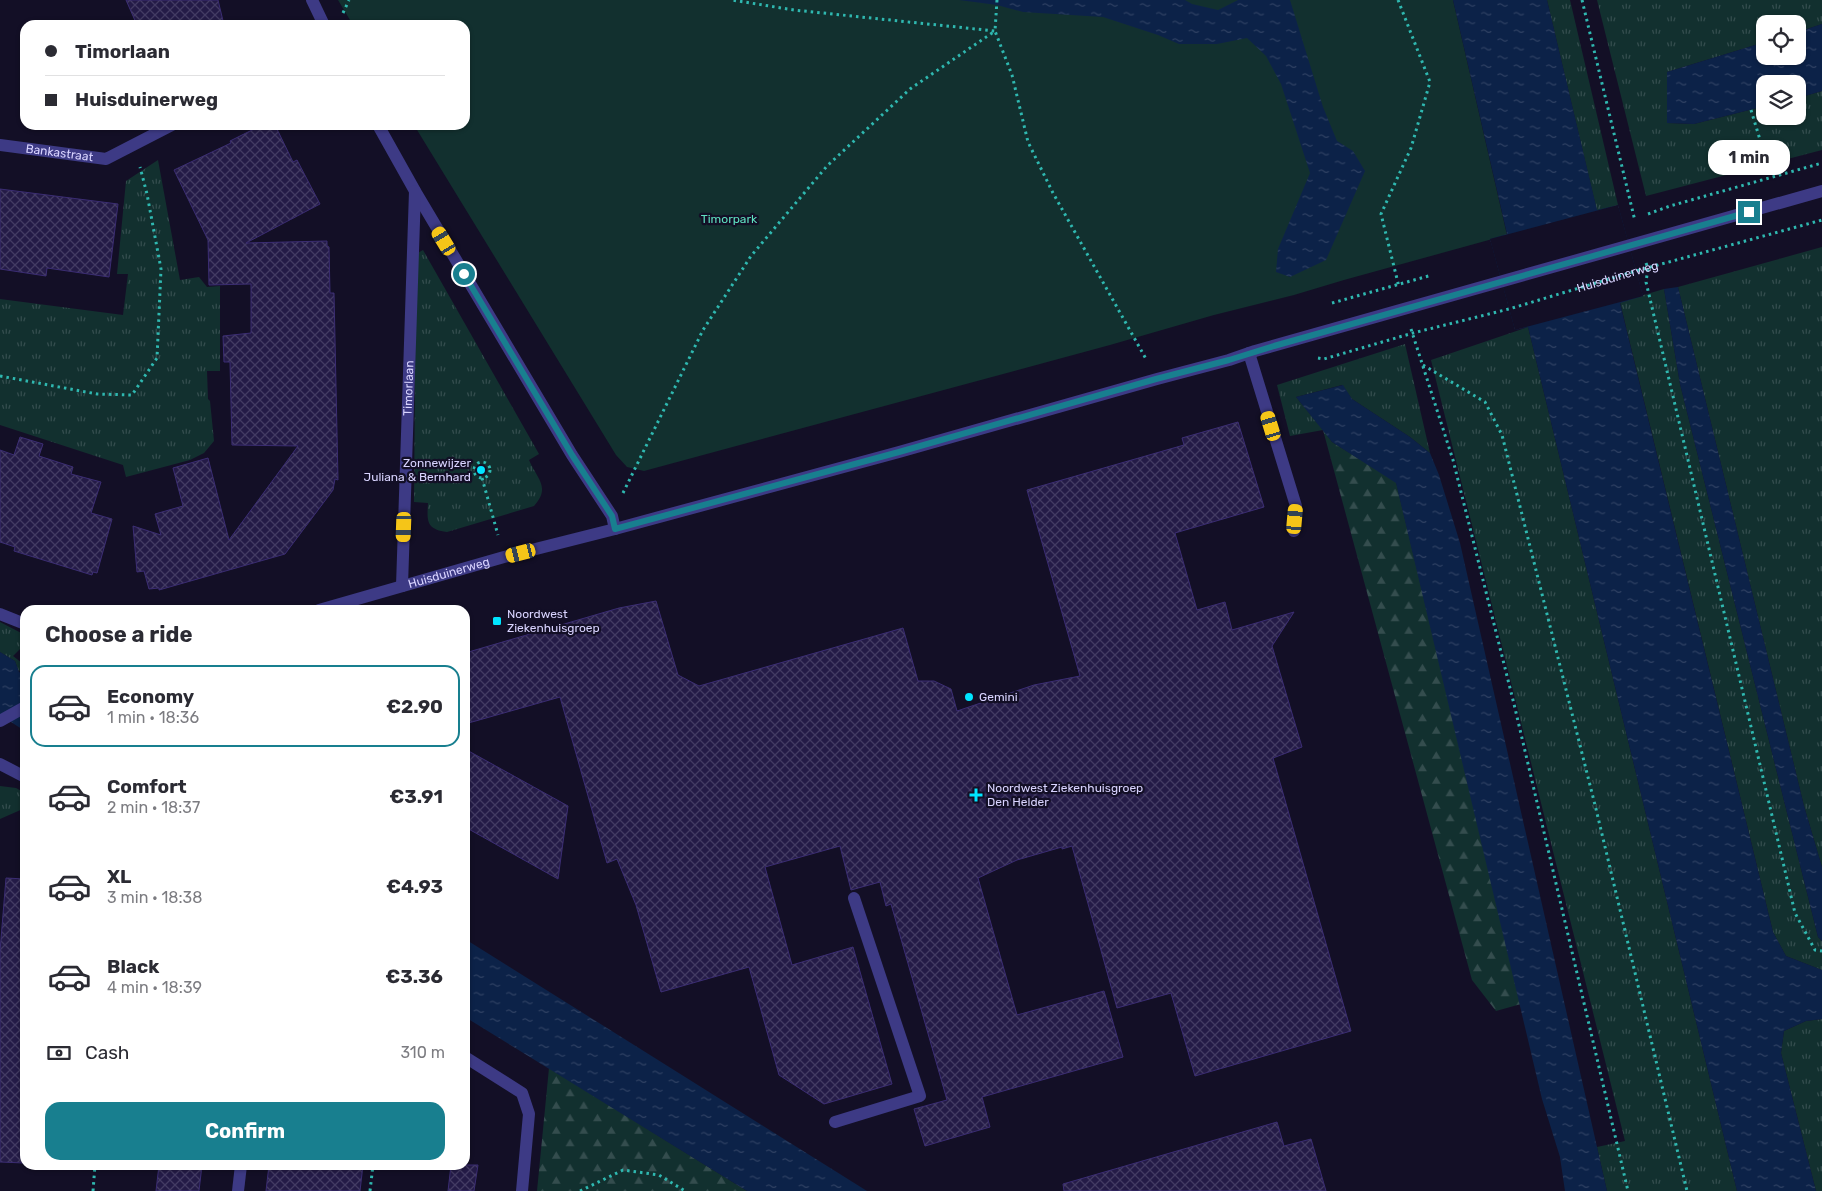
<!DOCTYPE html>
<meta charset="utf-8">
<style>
:root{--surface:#fff;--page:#f7f7f7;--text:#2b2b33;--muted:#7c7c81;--line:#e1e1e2;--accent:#187f8f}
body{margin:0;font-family:Rubik,sans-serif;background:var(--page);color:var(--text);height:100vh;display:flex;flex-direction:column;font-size:19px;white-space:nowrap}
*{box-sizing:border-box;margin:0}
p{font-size:16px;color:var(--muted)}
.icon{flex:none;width:28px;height:28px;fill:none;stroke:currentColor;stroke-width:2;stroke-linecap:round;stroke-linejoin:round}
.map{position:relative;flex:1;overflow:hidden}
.panel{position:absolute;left:20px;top:605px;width:450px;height:565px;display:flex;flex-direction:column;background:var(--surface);border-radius:15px;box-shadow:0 1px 4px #0004}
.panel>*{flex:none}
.banner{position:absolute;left:20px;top:20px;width:450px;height:110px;border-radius:15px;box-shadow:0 1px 4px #0004;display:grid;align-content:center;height:110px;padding:0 25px;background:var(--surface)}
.buttons{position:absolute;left:1756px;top:15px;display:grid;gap:10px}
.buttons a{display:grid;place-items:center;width:50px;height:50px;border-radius:10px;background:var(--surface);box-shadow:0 1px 4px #0004;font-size:25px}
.end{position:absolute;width:22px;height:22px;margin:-11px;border:6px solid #187f8f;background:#fff;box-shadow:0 0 0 2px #fff}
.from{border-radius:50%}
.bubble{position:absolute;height:35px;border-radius:15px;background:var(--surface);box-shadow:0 1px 4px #0004;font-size:16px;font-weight:700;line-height:35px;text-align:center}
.car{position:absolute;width:15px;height:30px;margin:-15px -8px;border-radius:6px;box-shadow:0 0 4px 1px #0007;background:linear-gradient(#f5c518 24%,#345 0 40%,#f5c518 0 76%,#345 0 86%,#f5c518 0)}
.banner b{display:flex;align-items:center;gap:18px;height:48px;font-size:19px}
.banner b+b{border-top:1px solid var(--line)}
.banner i{width:12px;height:12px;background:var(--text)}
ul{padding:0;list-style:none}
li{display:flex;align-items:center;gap:15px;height:82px;margin:0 10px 8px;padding:0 15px;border:2px solid transparent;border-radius:15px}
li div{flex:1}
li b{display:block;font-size:19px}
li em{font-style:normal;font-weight:700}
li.current{border-color:var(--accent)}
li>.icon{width:45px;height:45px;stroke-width:1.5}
h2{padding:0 25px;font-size:22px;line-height:60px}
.pay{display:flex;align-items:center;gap:12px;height:55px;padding:0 25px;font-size:19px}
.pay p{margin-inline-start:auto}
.action{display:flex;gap:10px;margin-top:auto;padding:10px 25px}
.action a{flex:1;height:58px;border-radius:15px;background:var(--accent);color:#fff;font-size:20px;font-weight:700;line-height:58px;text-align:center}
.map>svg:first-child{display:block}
.grass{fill:url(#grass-tufts)}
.forest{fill:url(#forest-firs)}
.green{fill:#12302f}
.water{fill:url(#water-ripples)}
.pier{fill:#130f26}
.building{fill:url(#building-cross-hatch);stroke:#3b2d73}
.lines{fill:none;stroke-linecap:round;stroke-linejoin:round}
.path{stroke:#2fb8b0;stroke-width:3;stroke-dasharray:2.5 4;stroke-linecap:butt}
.service{stroke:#3d3a85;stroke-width:12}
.minor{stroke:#3d3a85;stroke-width:12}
.tertiary{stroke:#3d3a85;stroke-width:12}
.route{stroke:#187f8f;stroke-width:6}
.poi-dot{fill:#00e5ff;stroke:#130f26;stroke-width:2}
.labels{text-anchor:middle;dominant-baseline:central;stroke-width:4.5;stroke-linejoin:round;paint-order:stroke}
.street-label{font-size:12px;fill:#d9d4ff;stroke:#130f26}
.park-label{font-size:12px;fill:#5fe0c0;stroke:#130f26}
.poi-label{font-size:12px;fill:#d9d4ff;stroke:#130f26;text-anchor:start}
</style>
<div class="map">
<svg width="1822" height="1191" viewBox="0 0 1822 1191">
<defs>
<pattern id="grass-tufts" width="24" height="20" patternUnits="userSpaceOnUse" patternTransform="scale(1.25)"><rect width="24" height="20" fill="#12302f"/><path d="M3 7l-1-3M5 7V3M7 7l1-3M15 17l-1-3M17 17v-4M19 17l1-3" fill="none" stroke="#344d4e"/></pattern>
<pattern id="forest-firs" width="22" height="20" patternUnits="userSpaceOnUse" patternTransform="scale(1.25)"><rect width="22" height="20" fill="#12302f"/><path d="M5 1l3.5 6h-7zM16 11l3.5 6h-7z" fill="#344d4e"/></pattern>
<pattern id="water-ripples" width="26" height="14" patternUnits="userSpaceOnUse" patternTransform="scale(1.25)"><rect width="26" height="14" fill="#0c2248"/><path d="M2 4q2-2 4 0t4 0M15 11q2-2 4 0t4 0" fill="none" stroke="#2f4163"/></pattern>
<pattern id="building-cross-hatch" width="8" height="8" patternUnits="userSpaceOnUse" patternTransform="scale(1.25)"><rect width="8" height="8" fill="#241b47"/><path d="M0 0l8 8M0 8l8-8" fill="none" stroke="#433b63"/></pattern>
</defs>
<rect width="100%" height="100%" fill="#130f26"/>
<g class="grass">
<path d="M1547,0H1570L1618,205L1597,211Z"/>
<path d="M1597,0H1822V24L1798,32V24H1765V42L1667,72V123L1694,124L1765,106V116H1798V98L1822,91V150L1646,196Z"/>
<path d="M158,160L180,280L199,277L207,287L220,286V371H207L208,399L210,401L214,441L204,453L190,460L126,477L123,465L0,425V299L123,315L128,274H117L126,181Z"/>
<path d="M1822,247V867L1804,806L1678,287Z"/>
<path d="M423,250L539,454L529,460C537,479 551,487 534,506L447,532C426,529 427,521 428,503L414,502L416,254Z"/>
<path d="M1664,289L1680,384L1818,937L1822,941V970L1786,956L1773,932L1620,302Z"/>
<path d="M1528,327L1737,1191H1607L1597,1147L1625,1141L1431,360Z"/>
<path d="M1405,344L1430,453L1410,437L1352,399L1342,385L1296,397L1323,430L1290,436L1277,385Z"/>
<path d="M0,622L25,635V644L13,656L22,663L19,672L15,661L0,652Z"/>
<path d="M0,786L16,788L25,793V808L0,819Z"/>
<path d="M1822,1019V1191H1816L1781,1053L1784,1031L1806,1021Z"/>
</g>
<g class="forest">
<path d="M1323,430L1332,442L1396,482L1521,1004L1496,1011L1472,980Z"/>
<path d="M549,1068L747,1191H537Z"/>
</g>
<path class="green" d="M338,0H1453L1507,235L1344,280L1294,295L1214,315L1110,345L644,471L627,467L616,455L414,125H465V25H353Z"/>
<g class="water">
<path d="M959,0H1185L1192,4L1218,10L1238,0H1290L1323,107L1337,141L1353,151L1365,171L1326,260L1290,277L1276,272L1278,249L1310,173L1281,84L1266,56L1247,38L1217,44H1179L1158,35L1103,17L1023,12L997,5Z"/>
<path d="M1453,0H1547L1597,210L1618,205L1643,296L1620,303L1773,932L1786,956L1822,970V1019L1806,1021L1784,1031L1781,1053L1816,1191H1737L1528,327L1515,330L1490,239L1507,234Z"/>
<path d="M1822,24V91L1798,98V84H1765V106L1694,124L1667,123V72L1765,42V56H1798V32Z"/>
<path d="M1678,287L1804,806L1822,867V941L1818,937L1680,384L1664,289Z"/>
<path d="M1343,385L1352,399L1410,437L1430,453L1439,475L1460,543L1607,1191H1565L1560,1157L1542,1099L1396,483L1332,442L1296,397Z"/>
<path d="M0,652L15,661L19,672L25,676V731L0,715Z"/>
<path d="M465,939L867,1191H747L465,1017Z"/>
</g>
<path class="pier" d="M1618,205L1643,296L1515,330L1490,239Z"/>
<g class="building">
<path d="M126,0H218L224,25H137Z"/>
<path d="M262,125H275L293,162L297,160L320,204L246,243L327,241V246L329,247L330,293H334L338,480L335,479L333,490L285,554L159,590V588L149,589L144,571L137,572L133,526L161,535L155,514L183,506L173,468L208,458L229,540L298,446L232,445L230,362H224L223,336L251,333V284L209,285L208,240L174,170L231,143L230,141Z"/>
<path d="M0,189L118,204L109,277L47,268L46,276L0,269Z"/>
<path d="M1238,422L1264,507L1175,533L1197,610L1225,602L1232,630L1294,612L1272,646L1302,747L1273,758L1351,1031L1195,1076L1171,993L1117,1008L1072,846L1062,849V847L1017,860L978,878L1017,1015L1104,991L1123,1057L982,1097L990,1127L925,1146L914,1109L947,1100L891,904L886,906L880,882L851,890L840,846L765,867L792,965L853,947L892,1084L824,1104L779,1075L749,967L661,992L636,905L617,859L607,863L560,697L465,724V653L619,608L656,601L678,675L699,686L903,628L918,681H934L951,689L957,711L1034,685L1080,676L1027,490L1184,445L1182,438Z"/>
<path d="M20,437L43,444L39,456L73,467L71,474L101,482L91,513L112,519L97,573L93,572L92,575L14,551L15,547L0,542V450L14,455Z"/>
<path d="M465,749L568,806L558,879L465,827Z"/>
<path d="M6,878L25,879L24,1163L0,1162V951Z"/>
<path d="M1277,1122L1284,1146L1311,1139L1326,1191H1064L1063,1184Z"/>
<path d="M159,1165H202L199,1191H156Z"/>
<path d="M269,1165H363L360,1191H266Z"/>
<path d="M451,1165H478L474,1191H448Z"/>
</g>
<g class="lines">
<g class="path">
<path d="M997,0L995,31L1012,75L1028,142L1053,193L1146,359"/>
<path d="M1398,0L1430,82L1411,148L1381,214L1399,287"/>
<path d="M1582,0L1635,221"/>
<path d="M343,13L349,0"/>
<path d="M1751,110L1771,176"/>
<path d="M1648,214L1670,206L1822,163"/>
<path d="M1646,263L1648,268L1646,282L1795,913L1815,950L1822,951"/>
<path d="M1332,303L1432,275"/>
<path d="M1411,329L1453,460L1514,704L1628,1191"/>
<path id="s1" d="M1318,358L1324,359L1413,333L1509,309L1636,271L1822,220"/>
<path d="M1423,365L1485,402L1502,435L1596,809L1687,1191"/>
<path d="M0,376L97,394L132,395L157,358L161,269L147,194L140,167"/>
<circle cx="482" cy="470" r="8"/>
<path d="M482,478L498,535"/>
<path d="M623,493L703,330L751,256L827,166L910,89L995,31L794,10L732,0"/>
<path d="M93,1191L95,1165"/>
<path d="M370,1191L373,1165"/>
<path d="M580,1191L623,1170L659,1175L685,1191"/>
</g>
<g class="service">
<path d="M1249,353L1296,506L1294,531"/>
<path d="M835,1122L920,1096L854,898"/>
</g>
<g class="minor">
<path id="s2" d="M0,145L106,159L172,125"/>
<path d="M0,614L25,624"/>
<path d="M0,764L25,777"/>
<path d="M465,1057L522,1093L529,1114L522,1191"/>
<path d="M238,1191L241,1165"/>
</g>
<g class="tertiary">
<path d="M312,0L324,25"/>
<path d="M378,125L415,191L572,455L612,516L615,529"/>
<path id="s3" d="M402,586L415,191"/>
<path id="s4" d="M319,610L504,557L615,529L899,452L1157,379L1229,360L1255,351L1822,191"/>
<path d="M0,721L25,707"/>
</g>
</g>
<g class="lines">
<path class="route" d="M464,274L572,455L612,516L615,529L899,452L1156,379L1229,360L1274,346L1749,212"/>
</g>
<g class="poi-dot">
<circle cx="481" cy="470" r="5"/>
<rect x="492" y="616" width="10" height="10" rx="2.5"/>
<circle cx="969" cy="697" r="5"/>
<path d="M973.5 787.5h5v5h5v5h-5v5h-5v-5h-5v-5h5z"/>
</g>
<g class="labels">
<g class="street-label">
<text stroke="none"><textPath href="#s2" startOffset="60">Bankastraat</textPath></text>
<text stroke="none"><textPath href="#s1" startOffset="311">Huisduinerweg</textPath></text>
<text stroke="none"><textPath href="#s3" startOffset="198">Timorlaan</textPath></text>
<text stroke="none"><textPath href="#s4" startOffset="135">Huisduinerweg</textPath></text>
</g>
<g class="park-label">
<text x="729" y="219">Timorpark</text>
</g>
<g class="poi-label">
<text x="471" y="463" text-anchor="end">Zonnewijzer<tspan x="471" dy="14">Juliana &amp; Bernhard</tspan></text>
<text x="507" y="614">Noordwest<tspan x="507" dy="14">Ziekenhuisgroep</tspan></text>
<text x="979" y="697">Gemini</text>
<text x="987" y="788">Noordwest Ziekenhuisgroep<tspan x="987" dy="14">Den Helder</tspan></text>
</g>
</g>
</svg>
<div class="buttons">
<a><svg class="icon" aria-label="locate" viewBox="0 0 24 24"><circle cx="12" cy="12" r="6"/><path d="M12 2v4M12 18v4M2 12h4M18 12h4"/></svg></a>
<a><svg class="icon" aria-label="layers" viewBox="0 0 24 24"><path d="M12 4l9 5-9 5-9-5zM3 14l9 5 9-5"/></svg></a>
</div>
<i class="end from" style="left:464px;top:274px"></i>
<i class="end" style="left:1749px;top:212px"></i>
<div class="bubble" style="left:1708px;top:140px;width:82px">1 min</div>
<i class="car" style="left:444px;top:241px;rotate:329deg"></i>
<i class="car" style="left:1271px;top:426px;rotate:343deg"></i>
<i class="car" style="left:1295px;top:519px;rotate:5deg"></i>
<i class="car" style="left:404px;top:527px;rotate:182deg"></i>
<i class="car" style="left:521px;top:553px;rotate:256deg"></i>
<div class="banner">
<b><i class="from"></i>Timorlaan</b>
<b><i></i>Huisduinerweg</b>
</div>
<section class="panel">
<h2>Choose a ride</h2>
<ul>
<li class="current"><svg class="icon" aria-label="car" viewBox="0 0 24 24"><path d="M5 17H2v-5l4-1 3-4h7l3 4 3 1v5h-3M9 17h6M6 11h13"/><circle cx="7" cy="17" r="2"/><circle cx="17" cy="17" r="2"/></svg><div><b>Economy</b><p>1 min · 18:36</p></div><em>€2.90</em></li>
<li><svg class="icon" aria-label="car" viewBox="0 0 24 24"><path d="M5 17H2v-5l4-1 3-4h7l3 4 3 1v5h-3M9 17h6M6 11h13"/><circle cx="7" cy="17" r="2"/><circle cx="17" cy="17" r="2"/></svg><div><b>Comfort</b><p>2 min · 18:37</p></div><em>€3.91</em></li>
<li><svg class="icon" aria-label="car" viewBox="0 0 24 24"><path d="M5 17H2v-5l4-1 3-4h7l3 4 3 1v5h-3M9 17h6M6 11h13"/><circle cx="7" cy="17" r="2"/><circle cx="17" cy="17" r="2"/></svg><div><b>XL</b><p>3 min · 18:38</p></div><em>€4.93</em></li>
<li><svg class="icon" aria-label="car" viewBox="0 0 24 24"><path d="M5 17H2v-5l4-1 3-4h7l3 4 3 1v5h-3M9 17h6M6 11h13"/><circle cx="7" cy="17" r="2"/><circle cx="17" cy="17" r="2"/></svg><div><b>Black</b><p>4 min · 18:39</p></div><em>€3.36</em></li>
</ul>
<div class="pay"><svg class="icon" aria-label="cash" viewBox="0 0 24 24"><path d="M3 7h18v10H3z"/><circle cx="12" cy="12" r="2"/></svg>Cash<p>310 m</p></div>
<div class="action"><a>Confirm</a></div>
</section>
</div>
